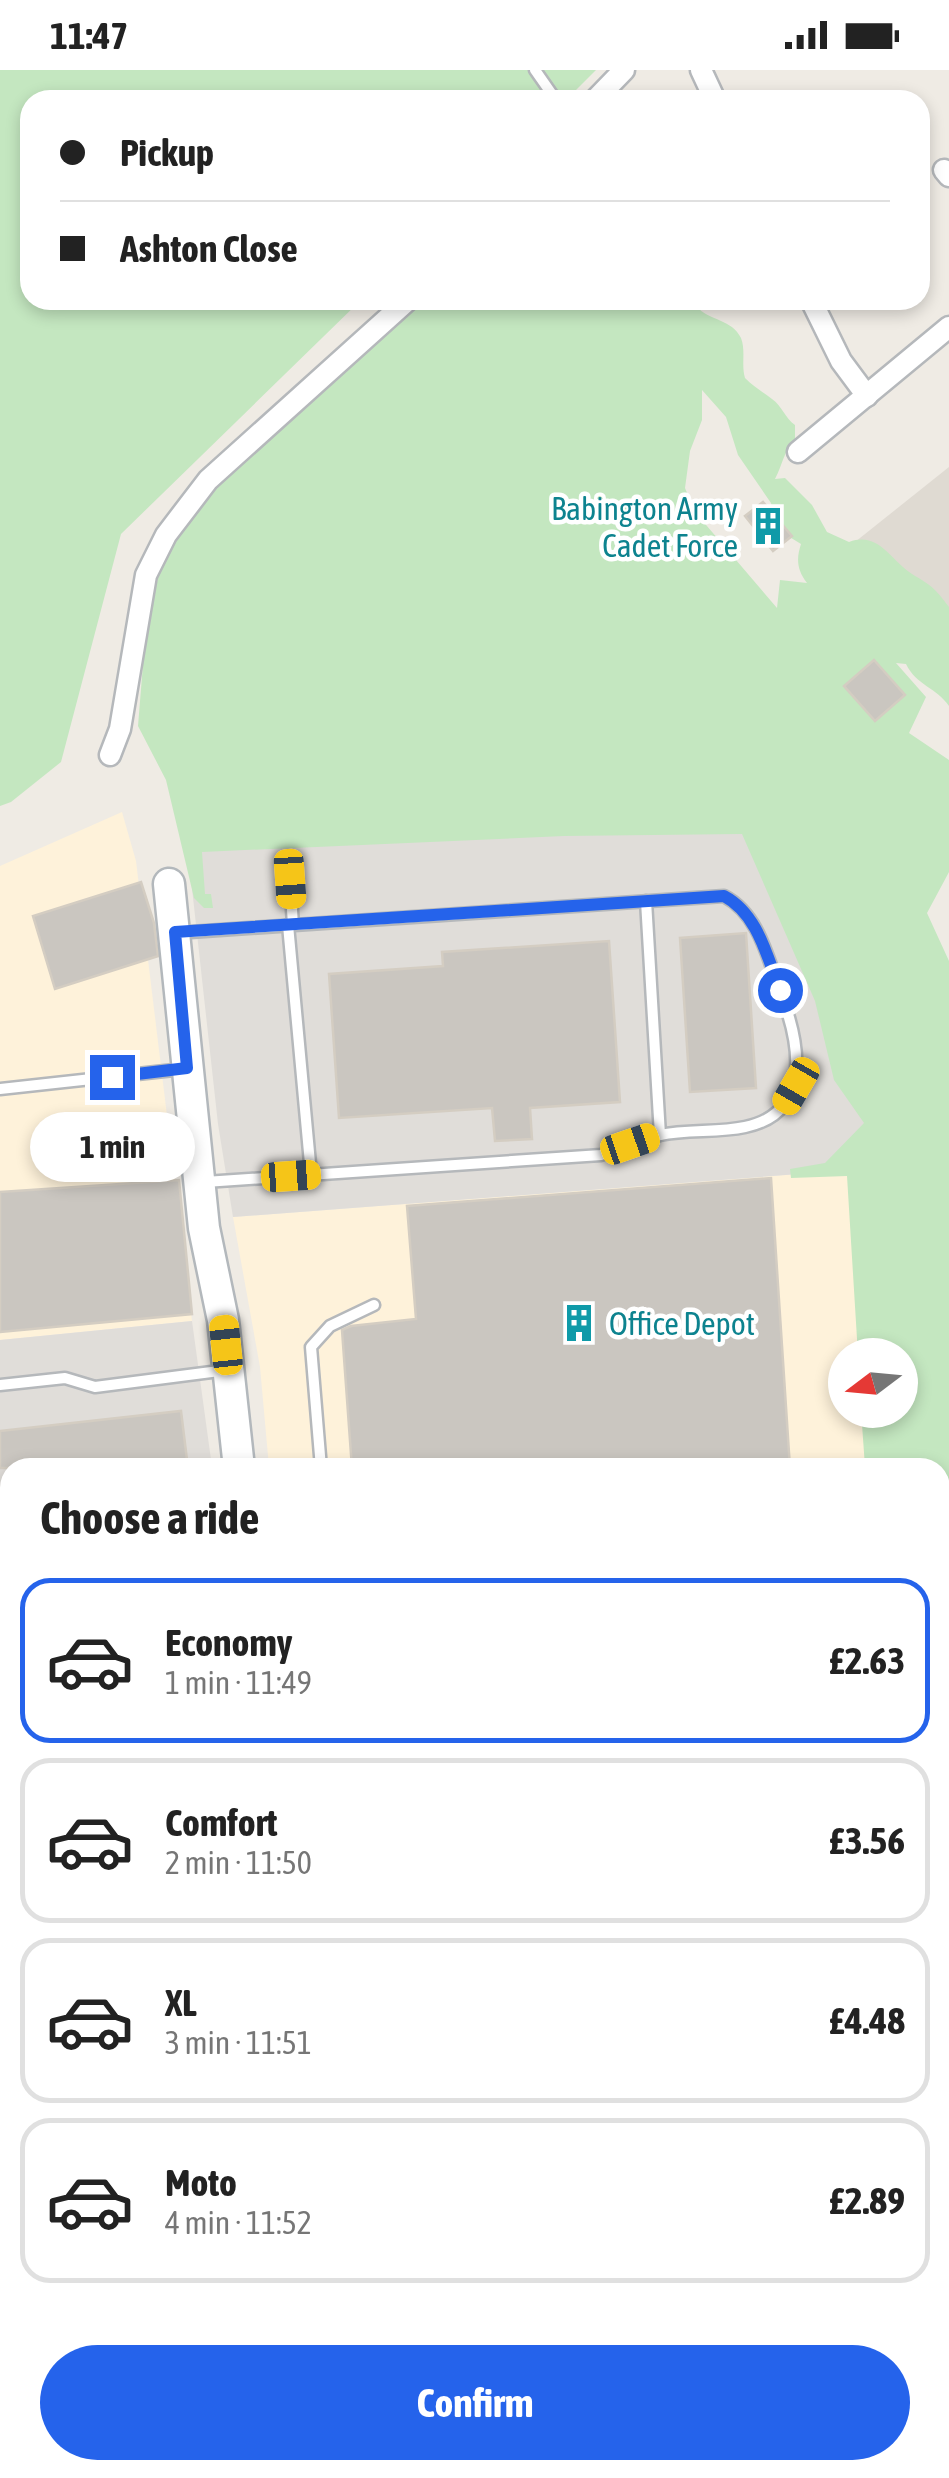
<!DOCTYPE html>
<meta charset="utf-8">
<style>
:root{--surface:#fff;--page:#f6f6f6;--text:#222;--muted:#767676;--line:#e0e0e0;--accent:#2563eb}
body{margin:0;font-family:"Asap Condensed",sans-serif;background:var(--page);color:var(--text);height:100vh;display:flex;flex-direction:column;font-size:38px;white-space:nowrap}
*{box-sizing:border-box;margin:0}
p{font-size:32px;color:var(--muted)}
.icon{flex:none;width:55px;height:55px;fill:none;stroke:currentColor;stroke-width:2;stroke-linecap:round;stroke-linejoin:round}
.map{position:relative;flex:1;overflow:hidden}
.sheet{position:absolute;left:0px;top:1388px;width:950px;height:1022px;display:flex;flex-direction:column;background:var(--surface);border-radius:30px 30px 0 0;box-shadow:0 5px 15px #0003}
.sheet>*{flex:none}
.top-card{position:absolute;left:20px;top:20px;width:910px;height:220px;border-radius:30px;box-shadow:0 5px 15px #0003;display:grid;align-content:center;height:220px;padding:0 40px;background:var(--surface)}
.needle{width:65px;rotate:254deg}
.controls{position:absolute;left:828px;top:1268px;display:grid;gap:20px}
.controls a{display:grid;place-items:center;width:90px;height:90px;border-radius:50%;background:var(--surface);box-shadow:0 5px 15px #0003;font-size:50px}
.end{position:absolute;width:45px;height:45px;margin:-22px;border:12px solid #2563eb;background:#fff;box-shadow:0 0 0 5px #fff}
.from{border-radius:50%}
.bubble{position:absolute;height:70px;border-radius:35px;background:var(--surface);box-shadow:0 5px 15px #0003;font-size:32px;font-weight:700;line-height:70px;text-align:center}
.car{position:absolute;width:30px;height:60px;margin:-30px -15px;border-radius:12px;box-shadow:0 0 8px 2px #0007;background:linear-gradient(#f5c518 24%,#345 0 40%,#f5c518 0 76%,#345 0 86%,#f5c518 0)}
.top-card b{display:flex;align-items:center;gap:35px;height:95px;font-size:38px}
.top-card b+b{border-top:2px solid var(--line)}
.top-card i{width:25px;height:25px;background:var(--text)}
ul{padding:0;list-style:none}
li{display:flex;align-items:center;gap:30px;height:165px;margin:0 20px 15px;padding:0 20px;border:5px solid var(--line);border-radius:30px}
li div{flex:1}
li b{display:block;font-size:38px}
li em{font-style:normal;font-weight:700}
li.selected{border-color:var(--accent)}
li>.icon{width:90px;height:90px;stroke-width:1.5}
h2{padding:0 40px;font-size:45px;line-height:120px}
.cta{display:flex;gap:20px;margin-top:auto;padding:20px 40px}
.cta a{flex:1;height:115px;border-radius:60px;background:var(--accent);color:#fff;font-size:40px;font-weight:700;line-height:115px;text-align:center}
.status{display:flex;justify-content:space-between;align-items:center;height:70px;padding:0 50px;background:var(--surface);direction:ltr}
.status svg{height:28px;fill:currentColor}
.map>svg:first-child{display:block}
.commercial{fill:#fef2da;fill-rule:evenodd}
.industrial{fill:#e0ddd9}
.education{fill:#dfdad2}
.green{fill:#c4e7c0;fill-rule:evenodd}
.building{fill:#cac6c0;stroke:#d4cdc2;stroke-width:2.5}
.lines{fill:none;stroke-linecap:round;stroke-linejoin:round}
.lane-casing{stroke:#b5b8bb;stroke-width:15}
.street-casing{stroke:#b5b8bb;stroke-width:25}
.secondary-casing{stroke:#b3b8bc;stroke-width:35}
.lane{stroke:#fff;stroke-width:10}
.street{stroke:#fff;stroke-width:20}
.secondary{stroke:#fff;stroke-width:30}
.route{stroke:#2563eb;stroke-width:12}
.labels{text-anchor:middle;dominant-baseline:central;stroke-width:9;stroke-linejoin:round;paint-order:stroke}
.culture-label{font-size:32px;fill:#0d838f;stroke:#fff;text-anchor:end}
</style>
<div class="status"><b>11:47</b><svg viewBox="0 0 49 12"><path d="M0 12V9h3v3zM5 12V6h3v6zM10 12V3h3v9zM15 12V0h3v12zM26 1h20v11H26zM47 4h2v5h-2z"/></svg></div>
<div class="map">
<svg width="949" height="2408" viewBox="0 0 949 2408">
<rect width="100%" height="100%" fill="#efebe4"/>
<g class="commercial">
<path d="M122,742L136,791L192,1251L0,1270V796Z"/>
<path d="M879,1098L929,1397H269L260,1297L233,1147ZM845,1285H900V1340H845Z"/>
<path d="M940,1454L949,1502V2077H940Z"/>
</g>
<g class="industrial">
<path d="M807,744L879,1098L233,1147L218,1054L188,782Z"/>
<path d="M192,1251L212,1397L10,1398V1875L0,1873V1270Z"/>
<path d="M940,2235H949V2408H661L668,2400H940Z"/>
<path d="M62,2400H419L427,2408H42Z"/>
</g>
<path class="education" d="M949,397V551L850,476Z"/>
<g class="green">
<path d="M0,0H596L566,30H30V230H361L121,464L61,692L11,732L0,736Z"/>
<path d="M425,230H697L696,236C709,251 732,249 741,268C746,281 741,295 745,308C754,317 763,322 772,329C782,336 785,348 795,355V370C783,382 783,394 775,409L785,408L812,435L827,462L849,472C879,461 890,490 912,504C932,516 934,517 949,537V636C937,618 916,615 906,594L896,593L926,627L909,663L949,690V802L927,843L949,891V1812L940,1700V1398L865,1397L861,1340H900V1285H858L847,1106L791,1108L790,1099L825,1093L864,1053L834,1010L815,931L742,764L564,766L202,782L205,824H211L213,838H204L194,828L166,710L138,656L146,557L160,500L184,457L230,403ZM702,320L726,347L738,385L771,433L775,450L788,466L801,474C796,489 797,500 807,513L780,510L777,538L695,442L685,418L690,381L702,350Z"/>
</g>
<g class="building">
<path d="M763,432L792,466L773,481L745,446Z"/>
<path d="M874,590L905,625L875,651L844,616Z"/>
<path d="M141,812L154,853L158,886L55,919L33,846Z"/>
<path d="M746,863L756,1018L690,1022L680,868Z"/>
<path d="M609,871L620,1032L530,1038L532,1069L495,1071L492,1038L339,1048L329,904L443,896L442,882Z"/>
<path d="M771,1108L790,1398H352L342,1260L351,1256L416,1249L407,1136Z"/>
<path d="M179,1110L192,1244L0,1262V1122Z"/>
<path d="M181,1341L188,1398H0V1361Z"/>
</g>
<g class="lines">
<g class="lane-casing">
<g id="lane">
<path d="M535,0L556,30"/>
<path d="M290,809L293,855"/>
<path d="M646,831L660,1065"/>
<path d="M288,855L311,1104"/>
<path d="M176,863L724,826C759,844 768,889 781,924C800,973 813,1043 745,1057C717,1063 688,1059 660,1065C640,1069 620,1078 601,1085L205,1112"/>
<path d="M0,1019L183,999"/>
<path d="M0,1315L65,1308L95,1317L227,1300"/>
<path d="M321,1398L311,1277L330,1256L374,1235"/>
<path d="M0,1764H10"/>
<path d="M0,2048L10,2047"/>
<path d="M940,2302L949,2304"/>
<path d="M0,2361L10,2357"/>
<path d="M396,2400L404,2408"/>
<path d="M128,2408L152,2400"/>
</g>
</g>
<g class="street-casing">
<g id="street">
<path d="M701,0L715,30"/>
<path d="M595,30L624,0"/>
<path d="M944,100L949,106"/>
<path d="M811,230L841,291L867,326"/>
<path d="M798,382L949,257"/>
<path d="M110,685L120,659L146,505L166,465L208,410L408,230"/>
<path d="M473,2400L482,2408"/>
<path d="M0,2406L16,2400"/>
<path d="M640,2408L648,2400"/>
</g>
</g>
<g class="secondary-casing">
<g id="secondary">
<path d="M169,814L204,1158L223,1250L239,1398"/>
<path d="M0,1910L10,1912"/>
<path d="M940,2143L949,2147"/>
</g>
</g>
<use href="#lane" class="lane"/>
<use href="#street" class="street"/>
<use href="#secondary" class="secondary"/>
</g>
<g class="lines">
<path class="route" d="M112,1007L187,998L175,862L724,826C758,844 767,887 780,920"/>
</g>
<defs>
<g id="building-bare" transform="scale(3)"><path d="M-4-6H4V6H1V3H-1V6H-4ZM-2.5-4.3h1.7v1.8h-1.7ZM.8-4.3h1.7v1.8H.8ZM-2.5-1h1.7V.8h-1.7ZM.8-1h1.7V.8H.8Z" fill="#0f9aa8" stroke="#fff" stroke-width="2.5" paint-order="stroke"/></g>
</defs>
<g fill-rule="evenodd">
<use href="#building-bare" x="768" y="456"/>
<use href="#building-bare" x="579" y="1253"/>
</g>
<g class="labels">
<g class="culture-label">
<text x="738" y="438">Babington Army<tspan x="738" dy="37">Cadet Force</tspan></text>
<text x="609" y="1253" text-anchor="start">Office Depot</text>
</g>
</g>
</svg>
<div class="controls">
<a><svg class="needle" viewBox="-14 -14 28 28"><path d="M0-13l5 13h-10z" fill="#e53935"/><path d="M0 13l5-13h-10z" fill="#767676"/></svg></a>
</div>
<i class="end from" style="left:780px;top:920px"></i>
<i class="end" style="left:112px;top:1007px"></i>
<div class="bubble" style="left:30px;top:1042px;width:165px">1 min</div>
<i class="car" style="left:290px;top:809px;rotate:176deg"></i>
<i class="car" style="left:796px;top:1016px;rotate:210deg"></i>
<i class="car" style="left:630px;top:1074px;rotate:71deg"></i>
<i class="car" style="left:291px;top:1106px;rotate:86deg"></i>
<i class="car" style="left:226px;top:1275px;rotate:354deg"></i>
<div class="top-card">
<b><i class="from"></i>Pickup</b>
<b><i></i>Ashton Close</b>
</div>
<section class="sheet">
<h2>Choose a ride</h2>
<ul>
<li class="selected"><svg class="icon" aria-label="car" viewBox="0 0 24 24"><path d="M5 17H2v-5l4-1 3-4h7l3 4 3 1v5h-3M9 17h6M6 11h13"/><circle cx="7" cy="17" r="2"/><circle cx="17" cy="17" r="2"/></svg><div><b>Economy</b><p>1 min · 11:49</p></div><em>£2.63</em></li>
<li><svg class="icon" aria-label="car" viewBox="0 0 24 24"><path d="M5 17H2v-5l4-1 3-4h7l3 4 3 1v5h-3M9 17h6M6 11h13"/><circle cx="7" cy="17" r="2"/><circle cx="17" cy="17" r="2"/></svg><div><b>Comfort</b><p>2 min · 11:50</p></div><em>£3.56</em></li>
<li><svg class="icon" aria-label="car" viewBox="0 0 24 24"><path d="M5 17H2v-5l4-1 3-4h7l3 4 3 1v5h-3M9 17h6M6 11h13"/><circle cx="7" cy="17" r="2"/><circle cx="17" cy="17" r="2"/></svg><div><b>XL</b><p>3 min · 11:51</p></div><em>£4.48</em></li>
<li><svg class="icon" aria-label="car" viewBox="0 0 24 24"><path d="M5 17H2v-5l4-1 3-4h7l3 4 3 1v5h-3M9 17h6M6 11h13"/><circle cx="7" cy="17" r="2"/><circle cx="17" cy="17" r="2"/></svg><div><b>Moto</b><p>4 min · 11:52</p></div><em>£2.89</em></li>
</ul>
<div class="cta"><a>Confirm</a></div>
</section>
</div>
